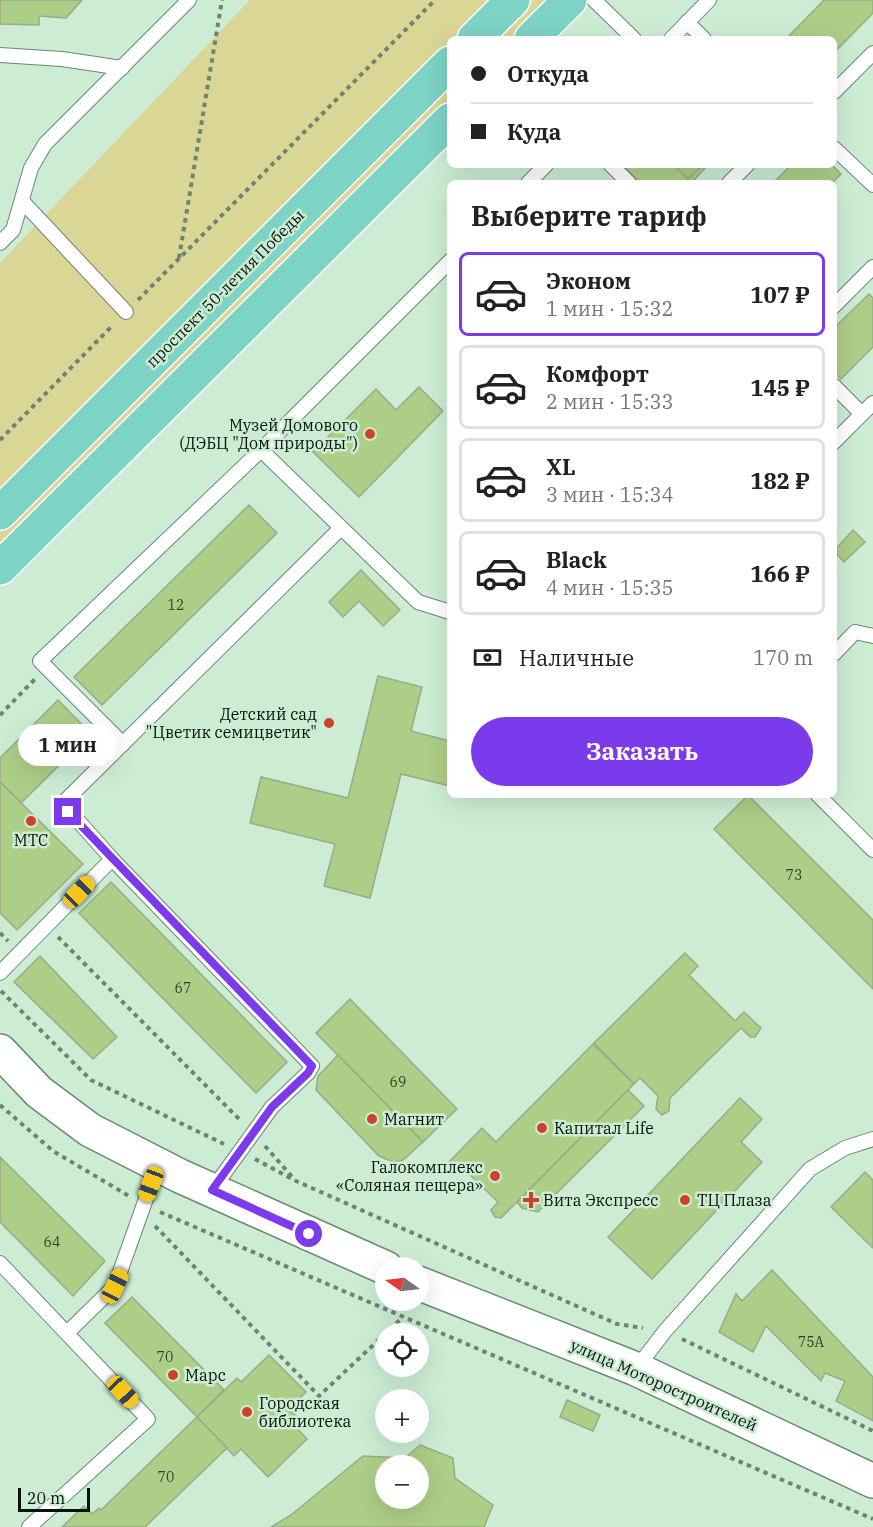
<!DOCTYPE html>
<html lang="ru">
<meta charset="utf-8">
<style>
:root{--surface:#fff;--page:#f6f6f6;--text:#222;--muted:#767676;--line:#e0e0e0;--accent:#7c3aed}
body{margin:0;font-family:"IBM Plex Serif",serif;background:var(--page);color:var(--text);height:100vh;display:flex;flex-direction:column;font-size:22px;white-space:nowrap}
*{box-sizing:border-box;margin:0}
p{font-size:20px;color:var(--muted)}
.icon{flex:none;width:33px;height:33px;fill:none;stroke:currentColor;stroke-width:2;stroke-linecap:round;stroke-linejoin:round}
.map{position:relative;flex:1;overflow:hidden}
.side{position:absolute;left:447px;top:180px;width:390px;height:618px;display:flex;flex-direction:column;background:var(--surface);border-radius:9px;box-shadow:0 6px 24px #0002}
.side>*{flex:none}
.banner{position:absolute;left:447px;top:36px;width:390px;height:132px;border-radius:9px;box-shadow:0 6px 24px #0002;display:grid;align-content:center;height:132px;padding:0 24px;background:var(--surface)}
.needle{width:39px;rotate:284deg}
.controls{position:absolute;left:375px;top:1257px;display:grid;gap:12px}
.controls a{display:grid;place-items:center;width:54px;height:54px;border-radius:50%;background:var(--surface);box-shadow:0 6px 24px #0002;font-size:30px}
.scale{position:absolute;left:18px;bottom:15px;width:72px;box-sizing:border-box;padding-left:6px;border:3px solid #07120a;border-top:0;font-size:16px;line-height:21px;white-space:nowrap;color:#07120a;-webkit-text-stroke:4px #ccedd4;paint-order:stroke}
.end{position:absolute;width:27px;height:27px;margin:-14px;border:8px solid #7c3aed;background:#fff;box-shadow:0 0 0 3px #fff}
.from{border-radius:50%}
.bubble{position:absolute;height:42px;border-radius:21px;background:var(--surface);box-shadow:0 6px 24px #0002;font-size:20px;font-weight:800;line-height:42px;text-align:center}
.car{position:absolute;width:18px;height:36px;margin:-18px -9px;border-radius:8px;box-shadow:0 0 4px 2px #0007;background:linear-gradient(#f5c518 24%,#345 0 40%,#f5c518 0 76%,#345 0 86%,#f5c518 0)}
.banner b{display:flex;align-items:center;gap:21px;height:57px;font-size:22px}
.banner b+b{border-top:2px solid var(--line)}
.banner i{width:15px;height:15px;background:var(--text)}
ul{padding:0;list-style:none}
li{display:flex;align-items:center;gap:18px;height:84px;margin:0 12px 9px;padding:0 12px;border:3px solid var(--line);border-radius:9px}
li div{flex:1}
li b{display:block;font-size:22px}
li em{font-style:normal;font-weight:800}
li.on{border-color:var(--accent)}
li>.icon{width:54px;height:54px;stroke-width:1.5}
h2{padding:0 24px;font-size:27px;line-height:72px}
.pay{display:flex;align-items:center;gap:15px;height:66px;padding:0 24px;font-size:22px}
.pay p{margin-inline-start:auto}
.button{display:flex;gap:12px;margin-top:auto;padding:12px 24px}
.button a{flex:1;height:69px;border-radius:36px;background:var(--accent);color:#fff;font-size:24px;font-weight:800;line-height:69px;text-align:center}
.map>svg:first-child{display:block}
.green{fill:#dad695}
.building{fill:#adce87;stroke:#9aa98a;stroke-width:1.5;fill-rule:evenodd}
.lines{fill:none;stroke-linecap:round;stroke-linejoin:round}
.lane-casing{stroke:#6a8872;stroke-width:16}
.secondary-casing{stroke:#6a8872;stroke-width:36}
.primary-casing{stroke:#fff;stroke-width:36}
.path{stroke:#6e8473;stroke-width:4;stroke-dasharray:4.5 4.5;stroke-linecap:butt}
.lane{stroke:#fff;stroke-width:14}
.secondary{stroke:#fff;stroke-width:33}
.primary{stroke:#7dd3c4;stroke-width:33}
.route{stroke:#7c3aed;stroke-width:8}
.poi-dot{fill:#cd422b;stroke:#ccedd4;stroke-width:2}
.labels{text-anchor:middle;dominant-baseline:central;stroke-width:5;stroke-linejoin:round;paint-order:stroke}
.number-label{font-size:14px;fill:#304129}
.street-label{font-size:16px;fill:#07120a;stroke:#ccedd4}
.poi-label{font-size:16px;fill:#07120a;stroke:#ccedd4;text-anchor:start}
</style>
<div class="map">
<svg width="873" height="1527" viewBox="0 0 873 1527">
<rect width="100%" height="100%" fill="#ccedd4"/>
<g class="green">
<path d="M250,0H497L458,39H450V47L0,497V263Z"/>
<path d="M534,0H552L513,39H495Z"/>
<path d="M450,84V102L0,550V533Z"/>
</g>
<g class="building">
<path d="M0,0H82L66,18L39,16V25L0,24Z"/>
<path d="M824,0H873V13L834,53V39H786Z"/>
<path d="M623,165H708L691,183H640Z"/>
<path d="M674,165H702L688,179Z"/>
<path d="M791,165H832L841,174L832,183H773Z"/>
<path d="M869,294L873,298V347L841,379L834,372V328Z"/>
<path d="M419,387L443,411L359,497L313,452L376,389L396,410Z"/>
<path d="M249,505L277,533L102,705L74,677Z"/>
<path d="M853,530L865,542L844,562L834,551Z"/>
<path d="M361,570L400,610L383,626L359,601L343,617L329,602Z"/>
<path d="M378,676L422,687L411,731L450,741V786L401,774L370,898L324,886L335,844L250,823L261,777L348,798Z"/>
<path d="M58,700L91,734L21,803L0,782V758Z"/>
<path d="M0,782L83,864L17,930L0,913Z"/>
<path d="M748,795L873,920V989L714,829Z"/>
<path d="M111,882L287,1062L256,1093L79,913Z"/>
<path d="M685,953L698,966L689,975L735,1021L744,1012L761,1028L755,1037H750L741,1028L670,1098L669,1111L662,1115L656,1109L658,1096L640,1078L634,1084L594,1043Z"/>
<path d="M40,956L117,1037L93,1059L14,982Z"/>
<path d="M350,999L457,1109L423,1142L316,1033Z"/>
<path d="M593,1044L634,1084L501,1218L495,1217L491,1210L498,1202L462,1167L458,1171L449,1162L482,1128L496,1142Z"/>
<path d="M338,1055L423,1142L403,1160L393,1162L379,1156L316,1090L318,1076Z"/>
<path d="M628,1090L644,1106L538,1212L522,1208L517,1202Z"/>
<path d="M740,1098L762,1119L741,1142L762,1162L652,1279L608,1237Z"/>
<path d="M0,1157L105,1261L73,1296L0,1222Z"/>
<path d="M865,1172L873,1180V1248L831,1207Z"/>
<path d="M772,1270L873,1377V1421L836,1401L845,1381L825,1373L821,1381L766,1326L753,1352L719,1332L736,1294L742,1301Z"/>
<path d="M132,1297L224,1390L197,1417L105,1323Z"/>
<path d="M269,1355L306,1392L289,1409L296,1416L291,1422L307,1439L268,1477L241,1449L234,1456L197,1417L237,1378L241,1382Z"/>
<path d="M567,1400L600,1415L593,1431L560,1417Z"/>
<path d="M197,1417L227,1448L145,1527H62L84,1506L92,1514L99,1508L101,1510Z"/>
<path d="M420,1445L453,1458L455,1478L493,1505L484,1527H271L291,1515L363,1456L405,1458ZM386,1466H418V1498H386Z"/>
</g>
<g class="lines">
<g class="lane-casing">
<g id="lane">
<path d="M594,0L634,39"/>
<path d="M687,22L704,39"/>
<path d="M671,39L709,0"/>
<path d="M0,55L62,59L122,68"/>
<path d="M834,92L873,53"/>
<path d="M834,148L873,185"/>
<path d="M611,165L629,183"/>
<path d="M528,183L546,165"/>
<path d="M729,183L747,165"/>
<path d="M22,201L126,312"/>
<path d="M0,243L13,230L31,168L45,144L189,0"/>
<path d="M834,306L873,267"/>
<path d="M834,386L862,414"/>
<path d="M834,442L873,403"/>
<path d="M261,450L418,602L450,612"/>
<path d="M834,654L855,632L873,636"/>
<path d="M123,744L40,661L261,450L450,261"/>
<path d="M818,795L873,850"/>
<path d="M0,973L112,859"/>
<path d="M212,1190L272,1107L308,1073L312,1066L112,859L65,806L66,800L340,529"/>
<path d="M0,1263L148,1419L29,1527"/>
<path d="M68,1332L115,1286L158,1165"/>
<path d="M636,1369L665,1331L810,1169L845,1148L873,1139"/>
</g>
</g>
<g class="secondary-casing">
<g id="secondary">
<path d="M0,1051L39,1092L90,1130L180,1176L386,1268"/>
<path d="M418,1283L636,1369L873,1481"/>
</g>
</g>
<g class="primary-casing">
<g id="primary">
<path d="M474,39L513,0"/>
<path d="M531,39L570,0"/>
<path d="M0,513L450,63"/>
<path d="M0,568L450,120"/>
</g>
</g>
<g class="path">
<path d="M179,258L222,0"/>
<path d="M138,300L435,0"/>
<path d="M0,440L113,325"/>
<path d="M0,715L35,679"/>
<path d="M0,933L8,941"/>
<path d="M58,937L241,1121"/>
<path d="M1,991L91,1080L224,1144"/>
<path d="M0,1105L53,1151L129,1196"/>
<path d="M265,1146L294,1179"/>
<path d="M255,1159L296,1181L617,1324L643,1328"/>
<path d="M160,1212L873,1519"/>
<path d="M155,1226L319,1396L402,1318"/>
<path d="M682,1339L873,1431"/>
</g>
<use href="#lane" class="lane"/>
<use href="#secondary" class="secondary"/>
<use href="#primary" class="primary"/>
</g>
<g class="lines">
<path class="route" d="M68,812L312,1066L308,1073L272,1107L212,1190L309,1234"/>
</g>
<g class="poi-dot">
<circle cx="370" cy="434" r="6"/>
<circle cx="329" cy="723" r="6"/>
<circle cx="31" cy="821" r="6"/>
<circle cx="372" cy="1119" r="6"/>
<circle cx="542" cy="1128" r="6"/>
<circle cx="495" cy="1176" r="6"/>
<path d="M528 1191h6v6h6v6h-6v6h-6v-6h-6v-6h6z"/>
<circle cx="685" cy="1200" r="6"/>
<circle cx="173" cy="1375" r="6"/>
<circle cx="247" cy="1412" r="6"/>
</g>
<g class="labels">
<g class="number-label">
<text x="176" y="605">12</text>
<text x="794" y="875">73</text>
<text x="183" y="988">67</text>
<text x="398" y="1082">69</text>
<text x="52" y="1242">64</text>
<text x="811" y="1342">75А</text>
<text x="165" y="1357">70</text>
<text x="166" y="1477">70</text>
</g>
<g class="street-label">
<text transform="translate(225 288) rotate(-45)">проспект 50-летия Победы</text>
<text transform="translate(664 1385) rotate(24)">улица Моторостроителей</text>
</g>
<g class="poi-label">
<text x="358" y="425" text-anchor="end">Музей Домового<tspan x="358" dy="18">(ДЭБЦ "Дом природы")</tspan></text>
<text x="317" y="714" text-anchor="end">Детский сад<tspan x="317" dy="18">"Цветик семицветик"</tspan></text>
<text x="31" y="840" text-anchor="middle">МТС</text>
<text x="384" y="1119">Магнит</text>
<text x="554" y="1128">Капитал Life</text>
<text x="483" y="1167" text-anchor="end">Галокомплекс<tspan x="483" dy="18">«Соляная пещера»</tspan></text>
<text x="543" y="1200">Вита Экспресс</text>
<text x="697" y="1200">ТЦ Плаза</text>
<text x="185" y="1375">Марс</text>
<text x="259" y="1403">Городская<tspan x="259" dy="18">библиотека</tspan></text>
</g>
</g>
</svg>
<div class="controls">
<a><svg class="needle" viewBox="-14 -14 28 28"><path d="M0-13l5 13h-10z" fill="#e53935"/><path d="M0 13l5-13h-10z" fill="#767676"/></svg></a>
<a><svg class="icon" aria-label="locate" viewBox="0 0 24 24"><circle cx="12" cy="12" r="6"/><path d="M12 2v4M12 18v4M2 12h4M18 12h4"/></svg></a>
<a>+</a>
<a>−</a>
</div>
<div class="scale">20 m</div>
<i class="end from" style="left:309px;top:1234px"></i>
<i class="end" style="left:68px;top:812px"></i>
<div class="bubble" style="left:18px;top:724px;width:99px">1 мин</div>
<i class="car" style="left:79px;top:892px;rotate:44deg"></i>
<i class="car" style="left:151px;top:1184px;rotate:201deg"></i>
<i class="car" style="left:115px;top:1286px;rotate:26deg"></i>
<i class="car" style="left:123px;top:1392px;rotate:137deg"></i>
<div class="banner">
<b><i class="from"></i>Откуда</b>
<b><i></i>Куда</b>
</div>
<section class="side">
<h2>Выберите тариф</h2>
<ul>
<li class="on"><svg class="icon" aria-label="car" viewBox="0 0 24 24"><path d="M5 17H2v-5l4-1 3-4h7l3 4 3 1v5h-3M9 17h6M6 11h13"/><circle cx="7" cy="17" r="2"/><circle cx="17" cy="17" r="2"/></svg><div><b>Эконом</b><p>1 мин · 15:32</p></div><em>107 ₽</em></li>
<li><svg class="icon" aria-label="car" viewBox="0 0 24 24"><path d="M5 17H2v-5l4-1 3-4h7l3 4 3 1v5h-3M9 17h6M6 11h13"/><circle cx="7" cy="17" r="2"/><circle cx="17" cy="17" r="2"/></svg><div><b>Комфорт</b><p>2 мин · 15:33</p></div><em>145 ₽</em></li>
<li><svg class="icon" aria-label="car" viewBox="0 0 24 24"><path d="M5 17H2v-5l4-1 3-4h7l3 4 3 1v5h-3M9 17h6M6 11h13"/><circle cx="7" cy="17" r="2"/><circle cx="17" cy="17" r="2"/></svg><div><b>XL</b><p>3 мин · 15:34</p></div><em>182 ₽</em></li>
<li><svg class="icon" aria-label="car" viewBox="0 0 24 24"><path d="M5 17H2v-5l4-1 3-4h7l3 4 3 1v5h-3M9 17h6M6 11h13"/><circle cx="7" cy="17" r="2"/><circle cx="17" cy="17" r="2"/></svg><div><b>Black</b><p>4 мин · 15:35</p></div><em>166 ₽</em></li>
</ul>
<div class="pay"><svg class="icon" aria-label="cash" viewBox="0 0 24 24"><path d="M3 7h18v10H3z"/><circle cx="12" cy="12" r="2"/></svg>Наличные<p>170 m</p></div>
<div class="button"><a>Заказать</a></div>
</section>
</div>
